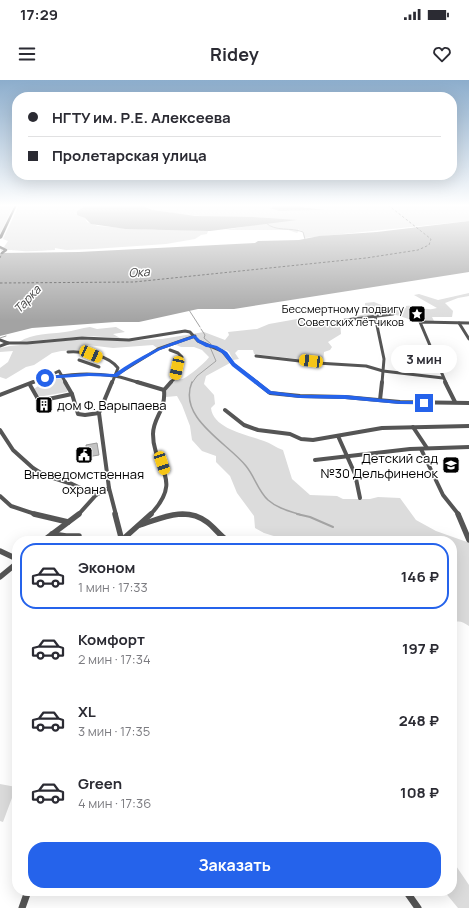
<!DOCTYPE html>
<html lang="ru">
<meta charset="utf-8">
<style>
:root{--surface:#fff;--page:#f7f7f7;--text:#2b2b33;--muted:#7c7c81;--line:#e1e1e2;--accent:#2563eb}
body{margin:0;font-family:Manrope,sans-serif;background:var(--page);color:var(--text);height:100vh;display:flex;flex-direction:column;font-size:15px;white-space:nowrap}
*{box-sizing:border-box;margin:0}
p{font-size:13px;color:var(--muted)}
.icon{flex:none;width:22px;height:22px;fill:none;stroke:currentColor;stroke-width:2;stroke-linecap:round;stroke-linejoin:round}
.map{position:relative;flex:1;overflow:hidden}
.panel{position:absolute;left:12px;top:456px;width:445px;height:360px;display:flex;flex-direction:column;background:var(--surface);border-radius:16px;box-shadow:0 4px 16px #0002}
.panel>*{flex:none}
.hud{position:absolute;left:12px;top:12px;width:445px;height:88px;border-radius:16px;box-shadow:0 4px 16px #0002;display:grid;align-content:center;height:88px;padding:0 16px;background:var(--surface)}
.end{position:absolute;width:18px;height:18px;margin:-9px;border:5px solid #2563eb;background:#fff;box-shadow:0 0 0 2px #fff}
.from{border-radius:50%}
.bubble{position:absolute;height:28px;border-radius:14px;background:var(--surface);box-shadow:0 4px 16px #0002;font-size:13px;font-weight:700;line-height:28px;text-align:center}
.car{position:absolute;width:12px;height:24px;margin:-12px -6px;border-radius:5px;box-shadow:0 0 3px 1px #0007;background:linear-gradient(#f5c518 24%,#345 0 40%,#f5c518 0 76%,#345 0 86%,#f5c518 0)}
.hud b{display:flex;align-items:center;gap:14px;height:38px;font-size:15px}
.hud b+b{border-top:1px solid var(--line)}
.hud i{width:10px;height:10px;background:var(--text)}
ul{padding:7px 0 0;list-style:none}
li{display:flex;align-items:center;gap:12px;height:66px;margin:0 8px 6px;padding:0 8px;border:2px solid transparent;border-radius:16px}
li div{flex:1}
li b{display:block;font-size:15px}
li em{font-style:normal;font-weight:700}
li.current{border-color:var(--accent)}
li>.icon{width:36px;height:36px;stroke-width:1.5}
.button{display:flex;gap:8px;margin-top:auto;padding:8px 16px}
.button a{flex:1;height:46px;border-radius:16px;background:var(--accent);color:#fff;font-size:16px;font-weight:700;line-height:46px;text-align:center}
.status{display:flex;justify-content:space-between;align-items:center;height:28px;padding:0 20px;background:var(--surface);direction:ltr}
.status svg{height:11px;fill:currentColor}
header{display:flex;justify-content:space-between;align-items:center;height:52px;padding:0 16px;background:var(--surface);font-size:18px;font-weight:700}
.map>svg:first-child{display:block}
.green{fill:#dcdcdc}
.water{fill:#a3a3a3}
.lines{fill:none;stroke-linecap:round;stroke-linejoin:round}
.stream-far2{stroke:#a3a3a3;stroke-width:1}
.stream-far1{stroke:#a3a3a3;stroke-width:1.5}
.stream{stroke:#a3a3a3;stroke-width:2}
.ferry{stroke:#444;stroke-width:1;stroke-dasharray:2.5 2;stroke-linecap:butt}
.building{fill:#c4c4c4;stroke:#999}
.minor-far4{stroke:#555;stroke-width:2.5}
.minor-far3{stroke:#555;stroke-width:3}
.minor-far2{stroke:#555;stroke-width:4}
.minor-far1{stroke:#555;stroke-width:5.5}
.minor{stroke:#555;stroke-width:7}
.secondary{fill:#222;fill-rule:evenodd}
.route{fill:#2563eb}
.labels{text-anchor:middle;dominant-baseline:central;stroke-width:3;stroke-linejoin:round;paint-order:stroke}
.far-poi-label{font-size:11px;fill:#000;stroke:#fff;text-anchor:end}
.far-water-label{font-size:12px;font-style:italic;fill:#444;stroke:#fff}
.poi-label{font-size:13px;fill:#000;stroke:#fff;text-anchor:start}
</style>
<div class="status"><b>17:29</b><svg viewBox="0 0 49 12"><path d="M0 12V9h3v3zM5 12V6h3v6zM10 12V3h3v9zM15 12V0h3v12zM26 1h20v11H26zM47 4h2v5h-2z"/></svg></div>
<header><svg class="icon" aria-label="menu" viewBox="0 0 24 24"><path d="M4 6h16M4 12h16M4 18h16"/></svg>Ridey<svg class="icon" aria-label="heart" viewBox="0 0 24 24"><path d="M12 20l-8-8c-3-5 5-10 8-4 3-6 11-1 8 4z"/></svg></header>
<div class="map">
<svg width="469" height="828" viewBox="0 0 469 828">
<rect width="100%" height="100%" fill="#fff"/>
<g class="green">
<path d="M0,125H14L0,154Z"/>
<path d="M19,125H80L84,127L77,131L85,138L87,142L98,146L154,150L158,149L208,151L207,154L201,155L195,159L166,164L93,169L66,170L55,168V170C44,170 33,172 22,171C12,171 11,169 1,171L0,168L4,167L8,161L3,159Z"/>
<path d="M140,125H276L270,127L279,131L320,130L289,125H469V141L304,158L303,152L298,149L299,151L297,153L288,150H225L285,140L254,137H211L172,133L153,130Z"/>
<path d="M469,213V216L458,218L445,223L453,231L452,237H432L434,241H415L393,234L392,233L340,240L341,254L328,262L332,267L330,270L324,272L323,282L254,274L253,270H238L235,273L239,279L233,280L229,272L226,270L224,272L230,283L206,296L204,304L214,315L215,324L211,328C213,349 248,355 264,361C271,363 276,368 283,370L292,399L310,415L337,416L343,419H370L378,417L400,418L416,440L436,451L467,462L469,461V546C463,542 459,540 452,543V461H290L264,453L255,448L254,436L237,413L230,396L216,382V376L202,371L192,360L190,346L182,325L177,316L166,317L165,311L175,298C177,298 180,300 182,299C187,298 207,281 209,277L202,270L194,267H181L174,264L157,268L153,265L113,268L88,265L79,270L61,271L52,273L34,285L26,287L6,299L0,297V288L8,282L13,271L0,272V268L10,266L82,259L126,261L162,259L204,252L225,260L229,255L228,252L257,249L269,244L297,239L325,241L341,240L369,233L365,230V223L374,222L391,229V231L406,228V226C416,224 427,232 437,228L414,215L419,214L438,220Z"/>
<path d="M90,247L97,249L116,247L125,252L113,254L120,258L88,256L19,262C33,253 50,254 65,252C73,251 82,248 90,247Z"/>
<path d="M62,298L68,308L67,312L44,316H39L34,309L45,301Z"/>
<path d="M0,704L16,707L3,742L0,741Z"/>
<path d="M452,780L469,805V828H458L444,811H452Z"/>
</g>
<g class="water">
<path d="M80,125H140L153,130L196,136L254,137L297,140L210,151L126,149L91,144L85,138L77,135V131L83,127Z"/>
<path d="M276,125H289L324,130L279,131L270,128Z"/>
<path d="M469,141V192L234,229H198L139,242H115L32,248L0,256V173L79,172L255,163L258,161L299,160L319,156L377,152Z"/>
</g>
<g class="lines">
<g class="stream-far2">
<path d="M266,143C275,152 291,147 303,152L305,159"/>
<path d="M189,230L200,247"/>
<path d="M201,249L205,255L204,258L211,264"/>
<path d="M0,258L6,256"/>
<path d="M192,303L197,296L216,281L210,267"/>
</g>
<path class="stream-far1" d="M192,302C177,338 228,363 246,386C255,397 258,411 268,420C277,428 289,431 301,435"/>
<path class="stream" d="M297,434L310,437L333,447"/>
<g class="ferry">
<path d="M0,178L2,173"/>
<path d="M0,203L134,202L366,178L418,170L429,165L431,159L388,125"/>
</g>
</g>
<path class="building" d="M97,363L99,375L87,377L86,365Z"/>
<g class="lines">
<path class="minor-far4" d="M0,167L6,170L2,173"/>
<g class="minor-far3">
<path d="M375,236L384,279L382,303"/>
<path d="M339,241L393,234"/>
<path d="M459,243L469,259"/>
<path d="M0,260L8,263H27L82,258L129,260L185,251L190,252L198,261L222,271L233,284L258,303"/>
<path d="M0,266L8,263"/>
<path d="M170,270L178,273L182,277L175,298L170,303"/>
<path d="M68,272C84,271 108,275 118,288L112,303"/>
<path d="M256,276L317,283L366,286L383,291L443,298"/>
<path d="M79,280L99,287"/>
<path d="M116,295L158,269L195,256"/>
<path d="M49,296L59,291L66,303"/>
<path d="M31,303C56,294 87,292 114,296C123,297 132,301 141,303"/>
<path d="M446,303L420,242L469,243"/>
</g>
<g class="minor-far2">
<path d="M65,302L72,314L78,334L85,335L99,333"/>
<path d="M112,302L99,333L109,408L116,435"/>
<path d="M137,302L164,310"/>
<path d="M256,302L270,313L300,316L345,317L400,322L469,323"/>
<path d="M445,302L455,322"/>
<path d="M30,305L38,319L44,320L72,314"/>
<path d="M0,315L33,302"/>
<path d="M380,320L382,302"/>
<path d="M225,330L244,345L258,350L290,354L301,359L313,360L382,348L469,346"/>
<path d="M413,347L427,368"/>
<path d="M0,350L13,370L33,388L44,395L72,404L96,415"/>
<path d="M338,356L355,394L360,418"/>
<path d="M421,369L443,415L459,435"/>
<path d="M315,380L410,369L469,367"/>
<path d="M0,416L11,426L38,435"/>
<path d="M78,435L96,415L109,408"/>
<path d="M150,435C185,398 153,389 153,354C153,337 166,331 164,310L171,302"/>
<path d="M174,435H191"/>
</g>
<g class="minor-far1">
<path d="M34,434L68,442"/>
<path d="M115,434L122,461"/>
<path d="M458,434L469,460"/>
<path d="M140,445C162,438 185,426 207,442C214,447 220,456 228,461"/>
<path d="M52,454L66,456H79"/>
<path d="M122,460L151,434"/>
<path d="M122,460L131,461"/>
<path d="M43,461L79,434"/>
<path d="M0,471L17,479"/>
<path d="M0,497L17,483"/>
</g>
<g class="minor">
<path d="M406,811L418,828"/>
<path d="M22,828L28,811"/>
</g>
<path class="secondary" d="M15,125H17L2,158L0,159V155Z"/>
</g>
<linearGradient id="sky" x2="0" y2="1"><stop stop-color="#8cadcc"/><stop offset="0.52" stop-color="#fff"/><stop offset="1" stop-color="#fff" stop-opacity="0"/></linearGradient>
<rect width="469" height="241" fill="url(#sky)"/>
<path class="route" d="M195,255L200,260L209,264L217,266L227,272L235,283L271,311L300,315H345L400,321H424L427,323L424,324H400L345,319L300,318L268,314L232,286L223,274L214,268L206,267L197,262L194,258L160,270L132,286L117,297L89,296L45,299L43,298L45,296L89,293L114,294C141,275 164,264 195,255Z"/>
<defs>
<g id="sight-square" transform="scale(0.9)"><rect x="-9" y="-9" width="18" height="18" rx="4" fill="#000" stroke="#fff"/><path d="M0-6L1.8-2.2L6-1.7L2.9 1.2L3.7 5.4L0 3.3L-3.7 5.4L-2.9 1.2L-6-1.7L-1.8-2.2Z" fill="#fff"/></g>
<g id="building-square" transform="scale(0.9)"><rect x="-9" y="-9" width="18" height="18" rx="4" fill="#000" stroke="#fff"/><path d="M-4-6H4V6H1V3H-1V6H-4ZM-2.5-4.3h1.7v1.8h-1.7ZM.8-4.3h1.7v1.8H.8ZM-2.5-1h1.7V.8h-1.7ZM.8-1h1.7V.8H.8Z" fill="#fff"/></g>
<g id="civic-square" transform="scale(0.9)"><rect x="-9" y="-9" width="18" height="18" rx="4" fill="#000" stroke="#fff"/><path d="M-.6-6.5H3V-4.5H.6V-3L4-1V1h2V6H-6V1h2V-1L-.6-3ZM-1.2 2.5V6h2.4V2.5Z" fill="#fff"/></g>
<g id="school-square" transform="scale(0.9)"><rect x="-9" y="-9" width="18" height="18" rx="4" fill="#000" stroke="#fff"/><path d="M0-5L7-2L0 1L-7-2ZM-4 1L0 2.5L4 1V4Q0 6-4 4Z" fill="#fff"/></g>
</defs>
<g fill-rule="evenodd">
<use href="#sight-square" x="417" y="234"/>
<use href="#building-square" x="44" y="325"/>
<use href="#civic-square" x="84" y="375"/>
<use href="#school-square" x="451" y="385"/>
</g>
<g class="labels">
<g class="far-poi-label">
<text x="404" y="228">Бессмертному подвигу<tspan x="404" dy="13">Советских лётчиков</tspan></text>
</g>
<g class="far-water-label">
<text transform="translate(139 192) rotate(-4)">Ока</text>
<text transform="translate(27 219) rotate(-47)">Тарка</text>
</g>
<g class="poi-label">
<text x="57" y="325">дом Ф. Варыпаева</text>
<text x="438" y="378" text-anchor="end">Детский сад<tspan x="438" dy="15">№30 Дельфиненок</tspan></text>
<text x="84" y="394" text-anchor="middle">Вневедомственная<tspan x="84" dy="15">охрана</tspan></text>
</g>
</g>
</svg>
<i class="end from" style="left:45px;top:298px"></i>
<i class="end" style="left:424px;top:323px"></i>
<div class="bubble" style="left:391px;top:265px;width:66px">3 мин</div>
<i class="car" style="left:91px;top:274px;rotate:114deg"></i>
<i class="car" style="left:311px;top:281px;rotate:277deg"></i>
<i class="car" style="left:177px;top:288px;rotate:192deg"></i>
<i class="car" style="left:162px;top:383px;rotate:161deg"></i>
<div class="hud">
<b><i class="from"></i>НГТУ им. Р.Е. Алексеева</b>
<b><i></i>Пролетарская улица</b>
</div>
<section class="panel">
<ul>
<li class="current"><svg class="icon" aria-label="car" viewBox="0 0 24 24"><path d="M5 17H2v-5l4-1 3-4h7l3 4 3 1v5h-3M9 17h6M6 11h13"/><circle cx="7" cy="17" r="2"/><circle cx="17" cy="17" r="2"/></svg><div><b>Эконом</b><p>1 мин · 17:33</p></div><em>146 ₽</em></li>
<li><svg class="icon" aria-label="car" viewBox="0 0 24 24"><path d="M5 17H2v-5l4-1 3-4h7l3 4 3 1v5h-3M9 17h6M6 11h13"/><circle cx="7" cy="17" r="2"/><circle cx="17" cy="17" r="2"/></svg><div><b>Комфорт</b><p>2 мин · 17:34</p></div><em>197 ₽</em></li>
<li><svg class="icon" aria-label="car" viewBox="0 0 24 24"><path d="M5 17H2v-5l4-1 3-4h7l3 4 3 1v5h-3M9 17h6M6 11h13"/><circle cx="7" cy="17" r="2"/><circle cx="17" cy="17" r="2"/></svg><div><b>XL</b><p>3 мин · 17:35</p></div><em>248 ₽</em></li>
<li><svg class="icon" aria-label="car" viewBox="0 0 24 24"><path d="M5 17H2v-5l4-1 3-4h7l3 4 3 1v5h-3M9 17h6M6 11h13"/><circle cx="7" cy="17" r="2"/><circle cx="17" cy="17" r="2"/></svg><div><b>Green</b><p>4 мин · 17:36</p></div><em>108 ₽</em></li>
</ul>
<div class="button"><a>Заказать</a></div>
</section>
</div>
